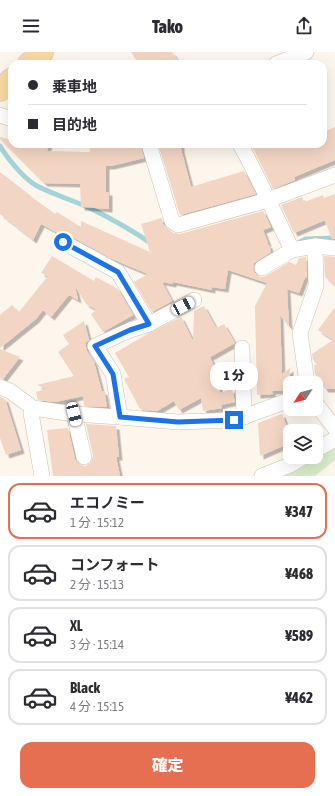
<!DOCTYPE html>
<html lang="ja">
<meta charset="utf-8">
<style>
:root{--surface:#fff;--page:#f2f2f3;--text:#2b2b33;--muted:#7c7c81;--line:#e1e1e2;--accent:#e76f51}
body{margin:0;font-family:"Asap Condensed","Noto Sans JP",sans-serif;background:var(--page);color:var(--text);height:100vh;display:flex;flex-direction:column;font-size:15px;white-space:nowrap}
*{box-sizing:border-box;margin:0}
p{font-size:13px;color:var(--muted)}
.icon{flex:none;width:22px;height:22px;fill:none;stroke:currentColor;stroke-width:2;stroke-linecap:round;stroke-linejoin:round}
.map{position:relative;height:424px;overflow:hidden}
.details{display:flex;flex-direction:column;background:var(--surface);flex:1}
.details>*{flex:none}
.guide{position:absolute;left:8px;top:8px;width:319px;height:88px;border-radius:12px;box-shadow:0 4px 16px #0002;display:grid;align-content:center;height:88px;padding:0 20px;background:var(--surface)}
.needle{width:26px;rotate:234deg}
.controls{position:absolute;left:283px;top:324px;display:grid;gap:8px}
.controls a{display:grid;place-items:center;width:40px;height:40px;border-radius:8px;background:var(--surface);box-shadow:0 4px 16px #0002;font-size:20px}
.end{position:absolute;width:18px;height:18px;margin:-9px;border:5px solid #1a73e8;background:#fff;box-shadow:0 0 0 2px #fff}
.from{border-radius:50%}
.bubble{position:absolute;height:28px;border-radius:12px;background:var(--surface);box-shadow:0 4px 16px #0002;font-size:13px;font-weight:800;line-height:28px;text-align:center}
.car{position:absolute;width:12px;height:24px;margin:-12px -6px;border-radius:5px;box-shadow:0 0 3px 1px #0007;background:linear-gradient(#fff 24%,#345 0 40%,#fff 0 76%,#345 0 86%,#fff 0)}
.guide b{display:flex;align-items:center;gap:14px;height:38px;font-size:15px}
.guide b+b{border-top:1px solid var(--line)}
.guide i{width:10px;height:10px;background:var(--text)}
ul{padding:7px 0 0;list-style:none}
li{display:flex;align-items:center;gap:12px;height:56px;margin:0 8px 6px;padding:0 12px;border:2px solid var(--line);border-radius:12px}
li div{flex:1}
li b{display:block;font-size:15px}
li em{font-style:normal;font-weight:800}
li.on{border-color:var(--accent)}
li>.icon{width:36px;height:36px;stroke-width:1.5}
.action{display:flex;gap:8px;margin-top:auto;padding:8px 20px}
.action a{flex:1;height:46px;border-radius:12px;background:var(--accent);color:#fff;font-size:16px;font-weight:800;line-height:46px;text-align:center}
header{display:flex;justify-content:space-between;align-items:center;height:52px;padding:0 20px;background:var(--surface);font-size:18px;font-weight:800}
.map>svg:first-child{display:block}
.green{fill:#d8ecc9}
.lines{fill:none;stroke-linecap:round;stroke-linejoin:round}
.stream{stroke:#a5d3da;stroke-width:5}
.building{fill:#f3d5c3;filter:url(#shadow)}
.minor-casing{stroke:#d1beb0;stroke-width:16}
.primary-casing{stroke:#dad1cd;stroke-width:24}
.minor{stroke:#fff;stroke-width:15}
.primary{stroke:#fbd9a5;stroke-width:22}
.route{stroke:#1a73e8;stroke-width:5}
</style>
<header><svg class="icon" aria-label="menu" viewBox="0 0 24 24"><path d="M4 6h16M4 12h16M4 18h16"/></svg>Tako<svg class="icon" aria-label="share" viewBox="0 0 24 24"><path d="M12 15V3M7 8l5-5 5 5M5 13v7h14v-7"/></svg></header>
<div class="map">
<svg width="335" height="424" viewBox="0 0 335 424">
<defs>
<filter id="shadow"><feDropShadow dx="3.5" dy="3.5" stdDeviation="0" flood-color="#0004"/></filter>
</defs>
<rect width="100%" height="100%" fill="#fdf6ec"/>
<path class="green" d="M335,394V408L315,424H274C296,415 316,407 335,394Z"/>
<g class="lines">
<g class="stream">
<path d="M0,94C7,106 24,127 37,134C53,142 71,148 88,155C110,166 132,178 152,192"/>
<path d="M300,190L306,187L335,186"/>
</g>
</g>
<g class="building">
<path d="M131,0H172L180,12H139Z"/>
<path d="M335,75V108L294,125L295,128L273,137L251,92H323V80Z"/>
<path d="M0,85L12,88V92H49L47,99L90,100V92H140L144,106L111,114H106V140H109V157L81,155L80,132L44,131L0,87Z"/>
<path d="M158,92H181V97L191,135L244,119L256,142L180,163Z"/>
<path d="M0,120L31,144L30,145L36,148L55,162L57,160L81,175V169L150,200L141,172L162,166L163,172L167,176L173,181L180,182L263,159L271,175L263,178L268,191L266,192L269,193L271,200L254,211L253,217L255,221L257,224L262,225L266,224L289,210L296,213L299,206L306,205L307,226L305,225L299,241L287,237L289,275L280,263L282,322L290,316V338L272,339L273,342L257,343L255,254L267,231L228,218L225,237L212,235V238L173,230V232L162,230L172,249L152,260L134,230L148,222L112,207L67,182H60L41,172L33,188L0,162Z"/>
<path d="M335,142V187H332L325,169H323L294,181L281,153L302,145L304,150L323,143L324,146Z"/>
<path d="M52,204L94,229L96,225L118,237L133,263L103,280L91,262L97,258L86,252L75,234L78,248L69,243L51,265L43,258L36,267L0,296V263L12,253L19,260L48,224L41,221Z"/>
<path d="M324,204L335,205V234L325,225Z"/>
<path d="M204,254L216,276L224,272L235,291L210,305L217,321L220,341L232,337L235,350L221,353L222,356L203,359L201,346L179,358L174,349L157,359L143,358L142,356L140,357L124,327L129,325L115,301L149,281L181,265L193,289L194,259Z"/>
<path d="M335,255V337H325L315,322L314,313H317L313,308L312,302L333,288L318,278Z"/>
<path d="M84,269L89,288L85,291L87,299L94,310L102,340L104,339L107,355L84,354L83,344L55,350L38,348L36,340L46,337L37,333L74,324L58,300L69,292L63,283Z"/>
<path d="M0,297L20,305L3,327L0,326Z"/>
<path d="M0,345L5,347L21,398L6,403L0,386Z"/>
<path d="M282,362L290,383V391L260,404L258,371Z"/>
<path d="M86,372L116,374L119,405H116L120,424H53L47,378L68,376L75,407L78,411L81,413L86,414L90,411L92,408L93,403Z"/>
</g>
<g class="lines">
<g class="minor-casing">
<g id="minor">
<path d="M276,12L306,0"/>
<path d="M0,63L12,67"/>
<path d="M149,92L172,169L178,173L268,148L335,123"/>
<path d="M240,92C259,126 275,163 292,198"/>
<path d="M63,190L118,220L149,272L130,278L95,294L113,322L120,365"/>
<path d="M262,216L292,198L315,194L335,196"/>
<path d="M149,272L194,248"/>
<path d="M242,296L244,365"/>
<path d="M307,331L300,281L316,234L315,194"/>
<path d="M0,335L10,339L33,356L74,362L120,365L178,370L235,368L290,348"/>
<path d="M316,352L335,376"/>
<path d="M33,356L31,361L42,424"/>
<path d="M74,362L84,405"/>
<path d="M316,398L335,387"/>
<path d="M262,424L290,413L303,405"/>
</g>
</g>
<g class="primary-casing">
<g id="primary">
<path d="M29,12L42,0"/>
<path d="M0,38L12,27"/>
</g>
</g>
<use href="#minor" class="minor"/>
<use href="#primary" class="primary"/>
</g>
<g class="lines">
<path class="route" d="M63,190L118,220L149,272L130,278L95,294L113,322L120,365L178,370L234,368"/>
</g>
</svg>
<div class="controls">
<a><svg class="needle" viewBox="-14 -14 28 28"><path d="M0-13l5 13h-10z" fill="#e53935"/><path d="M0 13l5-13h-10z" fill="#7c7c81"/></svg></a>
<a><svg class="icon" aria-label="layers" viewBox="0 0 24 24"><path d="M12 4l9 5-9 5-9-5zM3 14l9 5 9-5"/></svg></a>
</div>
<i class="end from" style="left:63px;top:190px"></i>
<i class="end" style="left:234px;top:368px"></i>
<div class="bubble" style="left:210px;top:310px;width:48px">1 分</div>
<i class="car" style="left:183px;top:254px;rotate:62deg"></i>
<i class="car" style="left:74px;top:362px;rotate:166deg"></i>
<div class="guide">
<b><i class="from"></i>乗車地</b>
<b><i></i>目的地</b>
</div>
</div>
<section class="details">
<ul>
<li class="on"><svg class="icon" aria-label="car" viewBox="0 0 24 24"><path d="M5 17H2v-5l4-1 3-4h7l3 4 3 1v5h-3M9 17h6M6 11h13"/><circle cx="7" cy="17" r="2"/><circle cx="17" cy="17" r="2"/></svg><div><b>エコノミー</b><p>1 分 · 15:12</p></div><em>¥347</em></li>
<li><svg class="icon" aria-label="car" viewBox="0 0 24 24"><path d="M5 17H2v-5l4-1 3-4h7l3 4 3 1v5h-3M9 17h6M6 11h13"/><circle cx="7" cy="17" r="2"/><circle cx="17" cy="17" r="2"/></svg><div><b>コンフォート</b><p>2 分 · 15:13</p></div><em>¥468</em></li>
<li><svg class="icon" aria-label="car" viewBox="0 0 24 24"><path d="M5 17H2v-5l4-1 3-4h7l3 4 3 1v5h-3M9 17h6M6 11h13"/><circle cx="7" cy="17" r="2"/><circle cx="17" cy="17" r="2"/></svg><div><b>XL</b><p>3 分 · 15:14</p></div><em>¥589</em></li>
<li><svg class="icon" aria-label="car" viewBox="0 0 24 24"><path d="M5 17H2v-5l4-1 3-4h7l3 4 3 1v5h-3M9 17h6M6 11h13"/><circle cx="7" cy="17" r="2"/><circle cx="17" cy="17" r="2"/></svg><div><b>Black</b><p>4 分 · 15:15</p></div><em>¥462</em></li>
</ul>
<div class="action"><a>確定</a></div>
</section>
